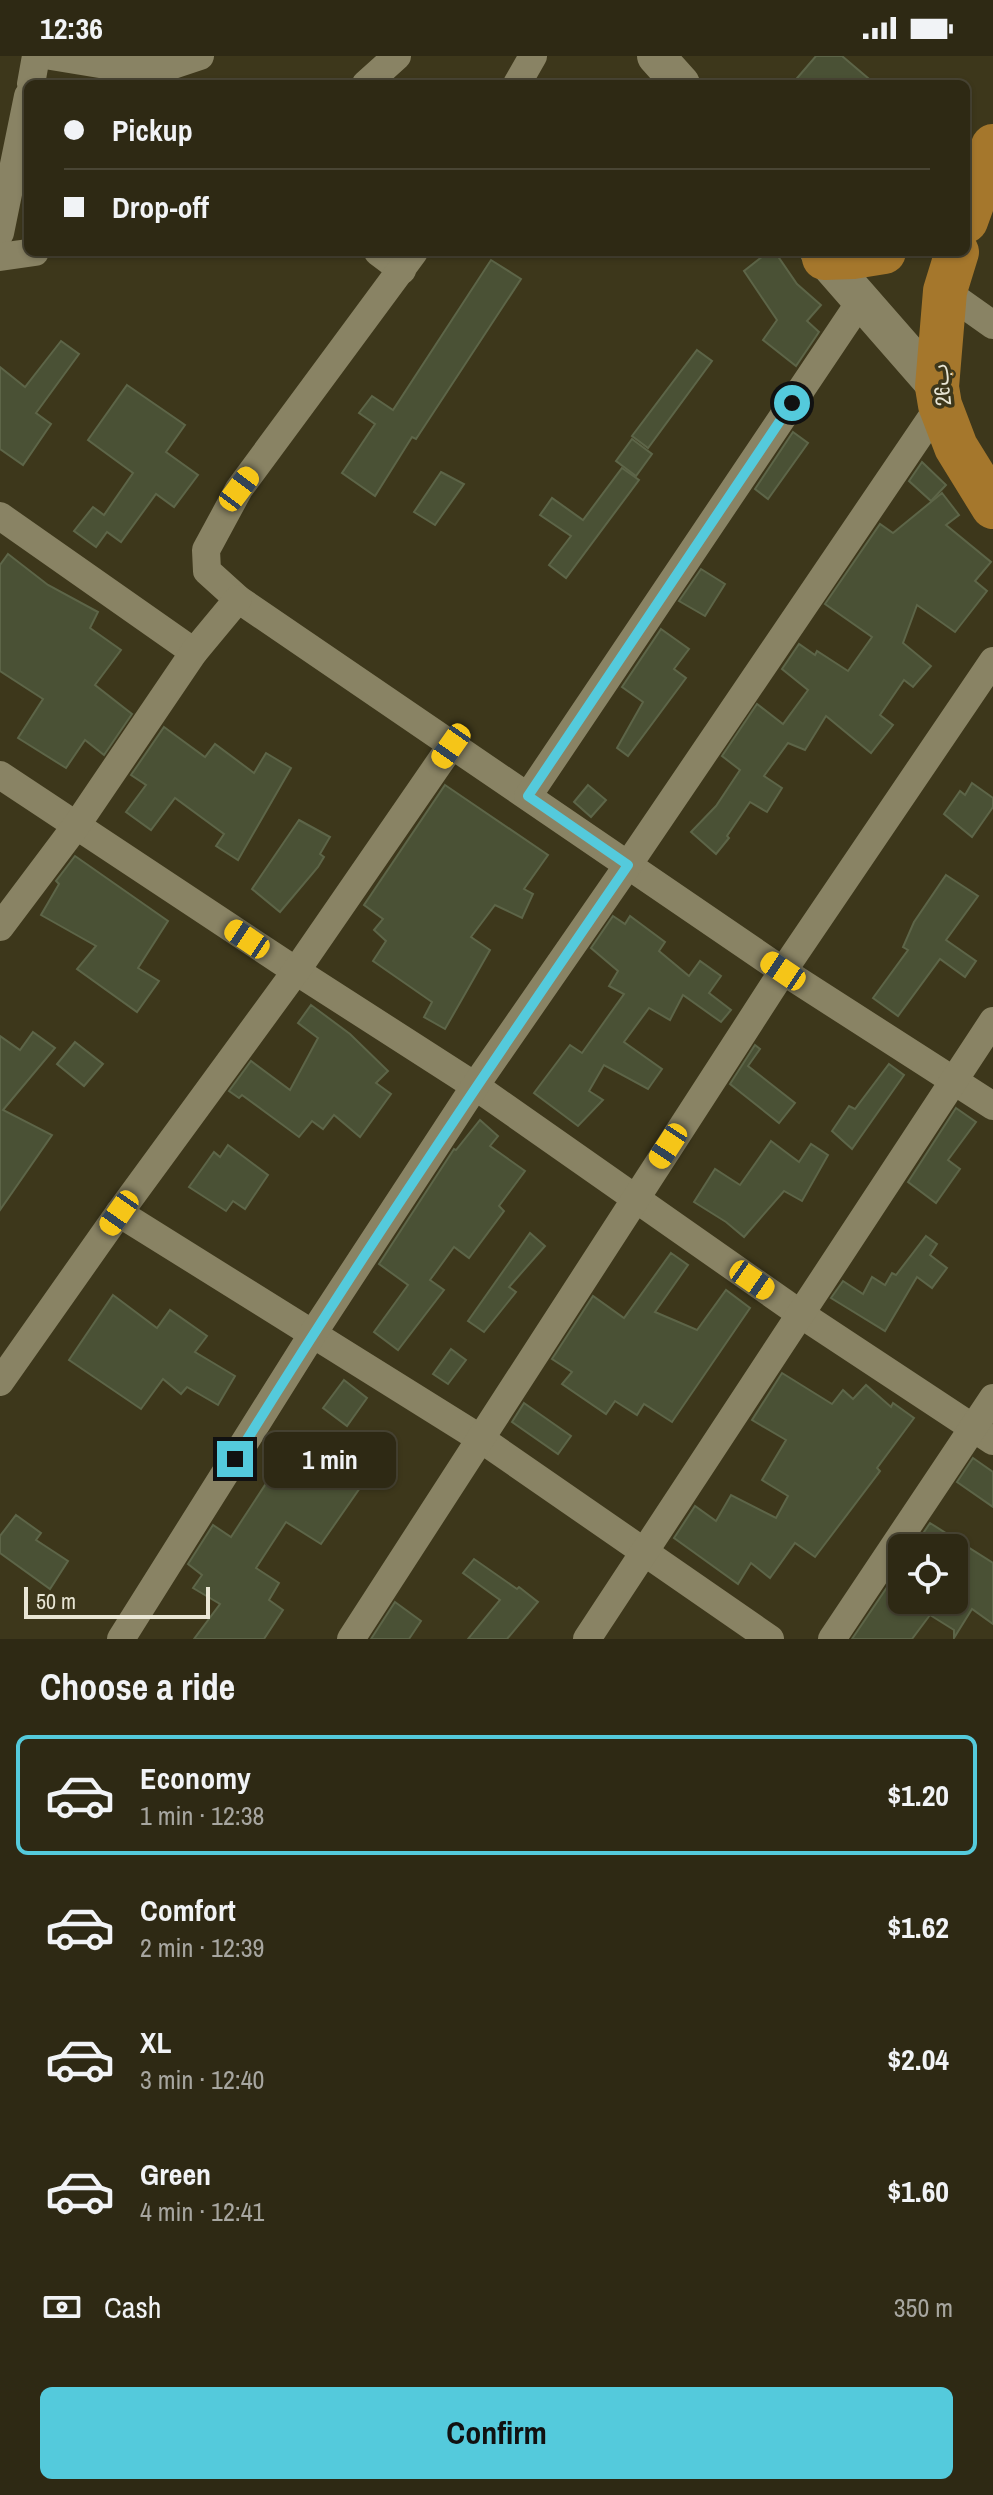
<!DOCTYPE html>
<meta charset="utf-8">
<style>
:root{--surface:#2e2914;--page:#3a3522;--text:#f1f3f6;--muted:#a7a6a0;--line:#494534;--accent:#54cadc}
body{margin:0;font-family:"Archivo Narrow","Noto Sans Arabic",sans-serif;background:var(--page);color:var(--text);height:100vh;display:flex;flex-direction:column;font-size:30px;white-space:nowrap}
*{box-sizing:border-box;margin:0}
p{font-size:26px;color:var(--muted)}
.icon{flex:none;width:44px;height:44px;fill:none;stroke:currentColor;stroke-width:2;stroke-linecap:round;stroke-linejoin:round}
.map{position:relative;height:1583px;overflow:hidden}
.sheet{display:flex;flex-direction:column;background:var(--surface);flex:1}
.sheet>*{flex:none}
.top-card{position:absolute;left:24px;top:24px;width:946px;height:176px;border-radius:12px;box-shadow:0 2px 6px #0004,0 0 0 2px var(--line);display:grid;align-content:center;height:176px;padding:0 40px;background:var(--surface)}
.tools{position:absolute;left:888px;top:1478px;display:grid;gap:16px}
.tools a{display:grid;place-items:center;width:80px;height:80px;border-radius:12px;background:var(--surface);box-shadow:0 2px 6px #0004,0 0 0 2px var(--line);font-size:40px}
.scale{position:absolute;left:24px;bottom:20px;width:186px;box-sizing:border-box;padding-left:8px;border:4px solid #e9e6d5;border-top:0;font-size:22px;line-height:28px;white-space:nowrap;color:#e9e6d5;-webkit-text-stroke:6px #3d371b;paint-order:stroke}
.end{position:absolute;width:36px;height:36px;margin:-18px;border:10px solid #54cadc;background:#111;box-shadow:0 0 0 4px #111}
.from{border-radius:50%}
.bubble{position:absolute;height:56px;border-radius:12px;background:var(--surface);box-shadow:0 2px 6px #0004,0 0 0 2px var(--line);font-size:26px;font-weight:700;line-height:56px;text-align:center}
.car{position:absolute;width:24px;height:48px;margin:-24px -12px;border-radius:10px;box-shadow:0 0 6px 2px #0007;background:linear-gradient(#f5c518 24%,#345 0 40%,#f5c518 0 76%,#345 0 86%,#f5c518 0)}
.top-card b{display:flex;align-items:center;gap:28px;height:76px;font-size:30px}
.top-card b+b{border-top:2px solid var(--line)}
.top-card i{width:20px;height:20px;background:var(--text)}
ul{padding:0;list-style:none}
li{display:flex;align-items:center;gap:24px;height:120px;margin:0 16px 12px;padding:0 24px;border:4px solid transparent;border-radius:12px}
li div{flex:1}
li b{display:block;font-size:30px}
li em{font-style:normal;font-weight:700}
li.on{border-color:var(--accent)}
li>.icon{width:72px;height:72px;stroke-width:1.5}
h2{padding:0 40px;font-size:36px;line-height:96px}
.pay{display:flex;align-items:center;gap:20px;height:88px;padding:0 40px;font-size:30px}
.pay p{margin-inline-start:auto}
.action{display:flex;gap:16px;margin-top:auto;padding:16px 40px}
.action a{flex:1;height:92px;border-radius:12px;background:var(--accent);color:#111;font-size:32px;font-weight:700;line-height:92px;text-align:center}
.status{display:flex;justify-content:space-between;align-items:center;height:56px;padding:0 40px;background:var(--surface);direction:ltr}
.status svg{height:22px;fill:currentColor}
.map>svg:first-child{display:block}
.building{fill:#4a5135;stroke:#5d6548;stroke-width:2}
.lines{fill:none;stroke-linecap:round;stroke-linejoin:round}
.street{stroke:#898364;stroke-width:28}
.secondary{stroke:#898364;stroke-width:38}
.highway{stroke:#a5772c;stroke-width:44}
.route{stroke:#54cadc;stroke-width:10}
.labels{text-anchor:middle;dominant-baseline:central;stroke-width:7;stroke-linejoin:round;paint-order:stroke}
.street-label{font-size:22px;fill:#e9e6d5;stroke:#3d371b}
</style>
<div class="status"><b>12:36</b><svg viewBox="0 0 49 12"><path d="M0 12V9h3v3zM5 12V6h3v6zM10 12V3h3v9zM15 12V0h3v12zM26 1h20v11H26zM47 4h2v5h-2z"/></svg></div>
<div class="map">
<svg width="993" height="1583" viewBox="0 0 993 1583">
<rect width="100%" height="100%" fill="#3d371b"/>
<g class="building">
<path d="M816,0H842L875,28H792Z"/>
<path d="M768,196H775L797,228L821,249L807,265L819,276L796,310L763,284L777,264L744,215Z"/>
<path d="M491,204L521,223L416,383L412,381L375,440L342,417L375,368L359,357L372,340L393,354Z"/>
<path d="M61,285L79,298L36,357L51,368L23,409L0,393V311L25,331Z"/>
<path d="M697,294L712,305L648,392L632,380Z"/>
<path d="M127,329L185,369L166,396L198,419L174,451L156,438L121,486L107,476L96,491L74,475L93,451L104,459L133,417L88,384Z"/>
<path d="M793,376L808,387L768,443L755,433Z"/>
<path d="M632,383L652,398L636,420L616,405Z"/>
<path d="M922,406L946,429L931,445L909,425Z"/>
<path d="M622,412L639,424L566,522L549,509L571,480L540,459L552,442L583,464Z"/>
<path d="M441,416L464,428L435,469L414,456Z"/>
<path d="M942,437L959,459L946,469L991,506L975,525L987,535L955,576L917,549L903,587L931,610L913,631L904,624L880,659L893,669L871,697L826,660L805,694L788,687L764,720L782,732L767,756L750,746L727,780L729,782L716,798L691,776L716,750L740,714L722,700L757,648L783,668L808,634L782,613L799,588L815,599L817,595L848,615L872,581L825,548L880,468L893,477Z"/>
<path d="M8,498L48,529L98,556L90,572L121,594L95,629L132,658L104,699L85,684L66,712L18,682L43,643L0,615V509Z"/>
<path d="M701,513L725,528L705,560L679,545Z"/>
<path d="M661,573L689,593L674,613L686,622L628,700L617,692L643,646L622,631Z"/>
<path d="M164,671L205,701L215,688L254,717L266,697L291,712L238,804L216,790L224,778L175,742L151,774L126,756L146,729L131,719Z"/>
<path d="M972,727L993,742V751L972,781L944,758L960,735L965,739Z"/>
<path d="M445,729L548,799L524,833L533,838L522,862L495,849L471,881L490,894L445,973L424,961L432,946L373,905L386,885L374,874L383,863L364,849Z"/>
<path d="M588,729L606,744L591,761L574,746Z"/>
<path d="M299,764L330,781L320,798L324,801L318,811L280,856L252,833Z"/>
<path d="M75,800L168,865L138,912L159,925L137,956L77,913L96,890L41,859L59,828L56,825Z"/>
<path d="M946,819L978,840L946,884L976,905L965,921L940,903L898,960L873,942L908,894L903,891L914,866Z"/>
<path d="M613,860L625,868L630,860L665,886L659,895L689,920L700,905L721,920L709,937L731,954L721,966L683,939L670,964L649,952L624,986L662,1013L648,1033L604,1009L589,1035L603,1044L578,1070L534,1037L570,989L582,997L624,938L609,930L618,915L591,892Z"/>
<path d="M311,949L350,978L388,1015L376,1027L391,1038L360,1081L334,1059L323,1073L312,1065L299,1081L242,1039L239,1042L229,1035L251,1005L290,1034L318,982L298,967Z"/>
<path d="M33,976L55,992L3,1054L52,1079L0,1154V980L20,994Z"/>
<path d="M75,986L103,1008L84,1030L57,1008Z"/>
<path d="M755,989L760,993L748,1010L795,1047L779,1067L730,1028Z"/>
<path d="M889,1008L904,1019L852,1093L832,1075L849,1050L855,1053Z"/>
<path d="M956,1052L976,1066L948,1104L960,1113L936,1147L908,1126Z"/>
<path d="M480,1064L498,1080L490,1090L525,1115L499,1150L504,1155L469,1202L454,1191L430,1224L444,1234L398,1294L374,1276L408,1229L379,1208L454,1093L456,1094Z"/>
<path d="M771,1085L799,1106L811,1088L828,1099L802,1145L784,1135L744,1181L726,1166L694,1146L715,1113L740,1129Z"/>
<path d="M228,1089L268,1119L245,1153L233,1145L226,1155L189,1131L214,1096L220,1101Z"/>
<path d="M530,1177L545,1190L509,1231L516,1236L484,1276L468,1265Z"/>
<path d="M926,1180L937,1188L930,1199L947,1212L932,1232L917,1221L885,1275L831,1242L843,1225L863,1238L872,1221L885,1229L892,1217L896,1219Z"/>
<path d="M671,1197L688,1209L655,1256L697,1274L726,1234L750,1252L672,1366L644,1348L637,1359L615,1345L606,1358L562,1328L572,1316L552,1303L593,1240L624,1262Z"/>
<path d="M113,1239L157,1272L170,1254L207,1280L195,1296L235,1320L218,1349L187,1331L181,1338L163,1323L141,1353L69,1304Z"/>
<path d="M451,1293L466,1304L448,1328L433,1318Z"/>
<path d="M782,1317L832,1348L843,1334L853,1343L866,1329L891,1351L893,1347L914,1362L877,1412L880,1415L815,1501L795,1487L770,1522L751,1507L738,1528L674,1482L695,1450L716,1465L731,1439L776,1462L788,1440L762,1424L786,1384L752,1364Z"/>
<path d="M344,1324L367,1342L347,1370L323,1352Z"/>
<path d="M524,1347L571,1380L558,1398L512,1366Z"/>
<path d="M973,1402L993,1416V1451L957,1426Z"/>
<path d="M282,1403L326,1433L340,1414L362,1429L321,1488L286,1466L256,1512L279,1527L269,1544L283,1554L264,1583H194L220,1548L193,1532L202,1519L188,1508L213,1469L231,1481Z"/>
<path d="M16,1459L41,1477L36,1484L68,1505L50,1533L0,1497V1480Z"/>
<path d="M930,1467L993,1507V1568L972,1553L954,1582V1574L930,1559L912,1583H852L894,1521L902,1527V1544H954V1492H923L916,1488Z"/>
<path d="M474,1503L517,1533L519,1531L538,1546L507,1583H468L500,1544L463,1517Z"/>
<path d="M395,1546L421,1565L409,1583H371Z"/>
</g>
<g class="lines">
<g class="street">
<path d="M51,0L118,11L170,10L200,0"/>
<path d="M31,28L36,0"/>
<path d="M366,28L397,0"/>
<path d="M517,28L533,0"/>
<path d="M0,177L28,40"/>
<path d="M378,196L402,214"/>
<path d="M414,196L239,433L206,494L207,515L238,543L783,915L993,1050"/>
<path d="M0,201L35,196"/>
<path d="M945,235L993,269"/>
<path d="M0,460L194,596"/>
<path d="M0,719L296,915L475,1030L799,1257L993,1385"/>
<path d="M528,740L862,243"/>
<path d="M0,871L76,770L194,596L238,543"/>
<path d="M119,1157L481,1383L770,1583"/>
<path d="M0,1326L119,1157L296,915L451,690"/>
<path d="M121,1583L312,1279L475,1030L628,809L940,349"/>
<path d="M351,1583L783,915L993,605"/>
<path d="M587,1583L993,965"/>
<path d="M832,1583L993,1342"/>
</g>
<g class="secondary">
<path d="M656,0L681,28"/>
<path d="M819,196L937,331"/>
</g>
<g class="highway">
<path d="M966,165L993,90"/>
<path d="M957,196L945,235L937,331L940,349L956,391L993,451"/>
<path d="M824,202L853,201L884,196"/>
</g>
</g>
<g class="lines">
<path class="route" d="M235,1403C360,1201 493,1005 628,809L528,740L792,347"/>
</g>
<g class="labels">
<g class="street-label">
<text transform="translate(941 329) rotate(-96)">26ب</text>
</g>
</g>
</svg>
<div class="tools">
<a><svg class="icon" aria-label="locate" viewBox="0 0 24 24"><circle cx="12" cy="12" r="6"/><path d="M12 2v4M12 18v4M2 12h4M18 12h4"/></svg></a>
</div>
<div class="scale">50 m</div>
<i class="end from" style="left:792px;top:347px"></i>
<i class="end" style="left:235px;top:1403px"></i>
<div class="bubble" style="left:264px;top:1376px;width:132px">1 min</div>
<i class="car" style="left:239px;top:433px;rotate:37deg"></i>
<i class="car" style="left:451px;top:690px;rotate:215deg"></i>
<i class="car" style="left:247px;top:883px;rotate:304deg"></i>
<i class="car" style="left:783px;top:915px;rotate:304deg"></i>
<i class="car" style="left:668px;top:1090px;rotate:213deg"></i>
<i class="car" style="left:119px;top:1157px;rotate:215deg"></i>
<i class="car" style="left:752px;top:1224px;rotate:125deg"></i>
<div class="top-card">
<b><i class="from"></i>Pickup</b>
<b><i></i>Drop-off</b>
</div>
</div>
<section class="sheet">
<h2>Choose a ride</h2>
<ul>
<li class="on"><svg class="icon" aria-label="car" viewBox="0 0 24 24"><path d="M5 17H2v-5l4-1 3-4h7l3 4 3 1v5h-3M9 17h6M6 11h13"/><circle cx="7" cy="17" r="2"/><circle cx="17" cy="17" r="2"/></svg><div><b>Economy</b><p>1 min · 12:38</p></div><em>$1.20</em></li>
<li><svg class="icon" aria-label="car" viewBox="0 0 24 24"><path d="M5 17H2v-5l4-1 3-4h7l3 4 3 1v5h-3M9 17h6M6 11h13"/><circle cx="7" cy="17" r="2"/><circle cx="17" cy="17" r="2"/></svg><div><b>Comfort</b><p>2 min · 12:39</p></div><em>$1.62</em></li>
<li><svg class="icon" aria-label="car" viewBox="0 0 24 24"><path d="M5 17H2v-5l4-1 3-4h7l3 4 3 1v5h-3M9 17h6M6 11h13"/><circle cx="7" cy="17" r="2"/><circle cx="17" cy="17" r="2"/></svg><div><b>XL</b><p>3 min · 12:40</p></div><em>$2.04</em></li>
<li><svg class="icon" aria-label="car" viewBox="0 0 24 24"><path d="M5 17H2v-5l4-1 3-4h7l3 4 3 1v5h-3M9 17h6M6 11h13"/><circle cx="7" cy="17" r="2"/><circle cx="17" cy="17" r="2"/></svg><div><b>Green</b><p>4 min · 12:41</p></div><em>$1.60</em></li>
</ul>
<div class="pay"><svg class="icon" aria-label="cash" viewBox="0 0 24 24"><path d="M3 7h18v10H3z"/><circle cx="12" cy="12" r="2"/></svg>Cash<p>350 m</p></div>
<div class="action"><a>Confirm</a></div>
</section>
